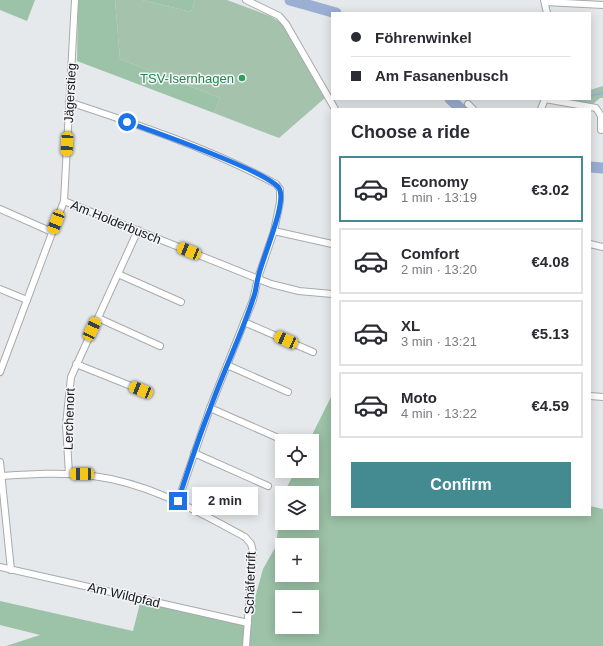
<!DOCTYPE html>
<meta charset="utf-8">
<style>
:root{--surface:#fff;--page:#f7f7f7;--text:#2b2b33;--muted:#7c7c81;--line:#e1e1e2;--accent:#438a91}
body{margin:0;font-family:Arial,sans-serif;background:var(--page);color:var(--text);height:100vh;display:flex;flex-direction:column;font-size:15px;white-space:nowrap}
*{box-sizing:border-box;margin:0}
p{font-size:13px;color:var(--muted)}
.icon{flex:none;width:22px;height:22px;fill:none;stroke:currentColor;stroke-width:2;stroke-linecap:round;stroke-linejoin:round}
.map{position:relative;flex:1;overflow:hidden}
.panel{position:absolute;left:331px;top:108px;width:260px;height:408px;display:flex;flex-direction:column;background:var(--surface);border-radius:0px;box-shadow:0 2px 10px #0003}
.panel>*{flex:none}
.banner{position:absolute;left:331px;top:12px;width:260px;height:88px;border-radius:0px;box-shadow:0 2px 10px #0003;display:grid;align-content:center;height:88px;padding:0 20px;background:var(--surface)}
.fabs{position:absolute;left:275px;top:434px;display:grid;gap:8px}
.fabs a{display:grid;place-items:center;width:44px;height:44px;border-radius:0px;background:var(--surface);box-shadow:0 2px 10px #0003;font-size:20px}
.end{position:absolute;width:18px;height:18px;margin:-9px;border:5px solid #1a73e8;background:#fff;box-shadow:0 0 0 2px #fff}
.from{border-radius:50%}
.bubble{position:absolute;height:28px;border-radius:0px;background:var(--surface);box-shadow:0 2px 10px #0003;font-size:13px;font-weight:600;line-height:28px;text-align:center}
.car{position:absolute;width:12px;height:24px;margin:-12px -6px;border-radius:5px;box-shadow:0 0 3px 1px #0007;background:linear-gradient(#f5c518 24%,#345 0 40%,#f5c518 0 76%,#345 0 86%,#f5c518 0)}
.banner b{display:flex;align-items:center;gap:14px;height:38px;font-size:15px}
.banner b+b{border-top:1px solid var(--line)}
.banner i{width:10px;height:10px;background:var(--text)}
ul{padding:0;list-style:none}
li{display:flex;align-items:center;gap:12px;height:66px;margin:0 8px 6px;padding:0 12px;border:2px solid var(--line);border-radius:0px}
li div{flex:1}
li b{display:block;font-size:15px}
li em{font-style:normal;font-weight:600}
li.current{border-color:var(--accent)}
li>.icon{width:36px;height:36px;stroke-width:1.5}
h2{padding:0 20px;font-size:18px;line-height:48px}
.button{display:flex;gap:8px;margin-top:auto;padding:8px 20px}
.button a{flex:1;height:46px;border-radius:0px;background:var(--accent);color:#fff;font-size:16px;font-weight:600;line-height:46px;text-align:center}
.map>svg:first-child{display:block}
.green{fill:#a5c2ad}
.forest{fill:#9cc2a7;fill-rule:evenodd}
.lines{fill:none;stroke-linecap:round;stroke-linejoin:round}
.stream{stroke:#9bafd3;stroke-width:2}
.river{stroke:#9bafd3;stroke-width:11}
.minor-casing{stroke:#a8aaac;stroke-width:8}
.minor{stroke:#fff;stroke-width:6}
.route{stroke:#1a73e8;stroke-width:5}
.leisure-dot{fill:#2e9e5b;stroke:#f3f6f8;stroke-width:1.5}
.labels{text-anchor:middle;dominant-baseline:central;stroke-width:3;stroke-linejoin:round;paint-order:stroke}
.leisure-label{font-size:13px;fill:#27864d;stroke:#f3f6f8;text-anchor:end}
.street-label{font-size:13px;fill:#161718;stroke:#f3f6f8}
</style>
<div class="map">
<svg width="603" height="646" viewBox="0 0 603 646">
<rect width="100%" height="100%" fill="#e6e9eb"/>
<g class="green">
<path d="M115,0H142L191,12L195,0H227L270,16L283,24L326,97L279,138L214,113L220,98L120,59Z"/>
<path d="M603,86V98H600L593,104L558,99H590V90Z"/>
</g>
<g class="forest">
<path d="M0,0H35L27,21L0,10Z"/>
<path d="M78,0H115L120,59L220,98L214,113L77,61Z"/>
<path d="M142,0H195L191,12Z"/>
<path d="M332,395V515H590V506L603,509V646H6L40,635L0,625V601L133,631L141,599L248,623L263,569L276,546L282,497V523H312V493H284L295,471H312V441H309ZM282,545H312V575H282ZM282,597H312V627H282Z"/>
</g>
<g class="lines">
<path class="stream" d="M590,96L603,93"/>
<g class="river">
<path d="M290,0L336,13"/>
<path d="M450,99L461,109"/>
<path d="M590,167L603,168"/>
</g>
<g class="minor-casing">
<g id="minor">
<path d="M246,0L279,16L286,24L335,109"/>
<path d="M544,0L547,13"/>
<path d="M545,2L603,5"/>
<path d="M545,99L596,108L601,116V130"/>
<path d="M69,102C139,125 211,149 276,184L280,189V202L274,231L258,278L253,300L210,408L178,501"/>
<path d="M468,104L473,109"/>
<path d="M541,109L545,99"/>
<path d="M64,201L271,284L299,291L332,294"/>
<path d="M0,209L52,232"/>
<path d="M274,231L332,244"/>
<path d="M590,244L603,247"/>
<path d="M118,274L181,302"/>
<path d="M0,289L27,300"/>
<path d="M98,318L160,346"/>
<path d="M244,322L313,352"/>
<path d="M76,364L141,390"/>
<path d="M227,365L288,392"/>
<path d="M0,372L64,201L75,0"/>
<path d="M590,396L603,397"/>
<path d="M210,408L276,437"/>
<path d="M194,453L268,486"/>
<path d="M0,462L11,570"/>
<path d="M69,474L66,425L71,377L138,230"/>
<path d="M2,476C32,474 63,472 93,476C149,483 197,511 245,537L251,544L253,552L246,646"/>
<path d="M0,567L248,623"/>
</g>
</g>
<use href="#minor" class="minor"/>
</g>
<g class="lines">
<path class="route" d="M127,122C152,131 267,171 279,188C288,202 261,261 258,278C256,285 256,292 253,299C241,336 223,372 210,409C198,439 188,470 178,501"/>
</g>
<circle class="leisure-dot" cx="242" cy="78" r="4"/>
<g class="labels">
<g class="leisure-label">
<text x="234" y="78">TSV-Isernhagen</text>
</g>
<g class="street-label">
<text transform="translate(70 93) rotate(-87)">Jägerstieg</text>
<text transform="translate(116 222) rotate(22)">Am Holderbusch</text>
<text transform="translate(69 419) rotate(-88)">Lerchenort</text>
<text transform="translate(250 583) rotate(-88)">Schäfertrift</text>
<text transform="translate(124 595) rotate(13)">Am Wildpfad</text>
</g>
</g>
</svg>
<div class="fabs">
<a><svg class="icon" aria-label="locate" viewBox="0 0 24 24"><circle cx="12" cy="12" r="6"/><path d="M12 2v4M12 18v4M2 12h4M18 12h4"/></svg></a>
<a><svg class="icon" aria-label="layers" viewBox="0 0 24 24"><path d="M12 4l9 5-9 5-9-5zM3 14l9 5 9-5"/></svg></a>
<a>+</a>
<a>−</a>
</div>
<i class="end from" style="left:127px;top:122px"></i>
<i class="end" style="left:178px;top:501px"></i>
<div class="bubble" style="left:192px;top:487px;width:66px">2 min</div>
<i class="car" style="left:67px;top:144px;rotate:183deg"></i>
<i class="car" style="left:56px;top:222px;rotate:201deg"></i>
<i class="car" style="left:189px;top:251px;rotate:292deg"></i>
<i class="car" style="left:92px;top:329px;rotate:25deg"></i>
<i class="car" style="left:286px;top:340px;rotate:294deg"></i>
<i class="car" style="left:141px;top:390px;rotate:292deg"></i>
<i class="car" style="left:82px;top:474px;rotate:271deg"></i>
<div class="banner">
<b><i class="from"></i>Föhrenwinkel</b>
<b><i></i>Am Fasanenbusch</b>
</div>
<section class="panel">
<h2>Choose a ride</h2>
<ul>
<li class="current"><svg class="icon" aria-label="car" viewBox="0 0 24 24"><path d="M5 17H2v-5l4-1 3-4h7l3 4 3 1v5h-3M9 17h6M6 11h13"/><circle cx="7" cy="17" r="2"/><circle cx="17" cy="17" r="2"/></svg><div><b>Economy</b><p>1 min · 13:19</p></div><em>€3.02</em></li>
<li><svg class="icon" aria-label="car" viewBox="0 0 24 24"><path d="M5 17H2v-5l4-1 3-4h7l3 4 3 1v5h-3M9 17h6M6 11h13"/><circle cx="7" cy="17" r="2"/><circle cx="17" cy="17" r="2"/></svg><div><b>Comfort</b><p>2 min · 13:20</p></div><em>€4.08</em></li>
<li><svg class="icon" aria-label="car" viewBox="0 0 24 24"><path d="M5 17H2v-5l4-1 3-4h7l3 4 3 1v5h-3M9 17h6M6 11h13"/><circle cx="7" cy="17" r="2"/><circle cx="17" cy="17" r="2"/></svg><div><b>XL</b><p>3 min · 13:21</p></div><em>€5.13</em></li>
<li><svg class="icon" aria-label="car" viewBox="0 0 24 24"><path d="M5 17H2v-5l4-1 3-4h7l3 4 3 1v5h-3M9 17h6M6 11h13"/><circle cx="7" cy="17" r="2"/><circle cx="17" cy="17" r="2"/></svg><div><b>Moto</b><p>4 min · 13:22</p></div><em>€4.59</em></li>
</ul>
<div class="button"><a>Confirm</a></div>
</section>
</div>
